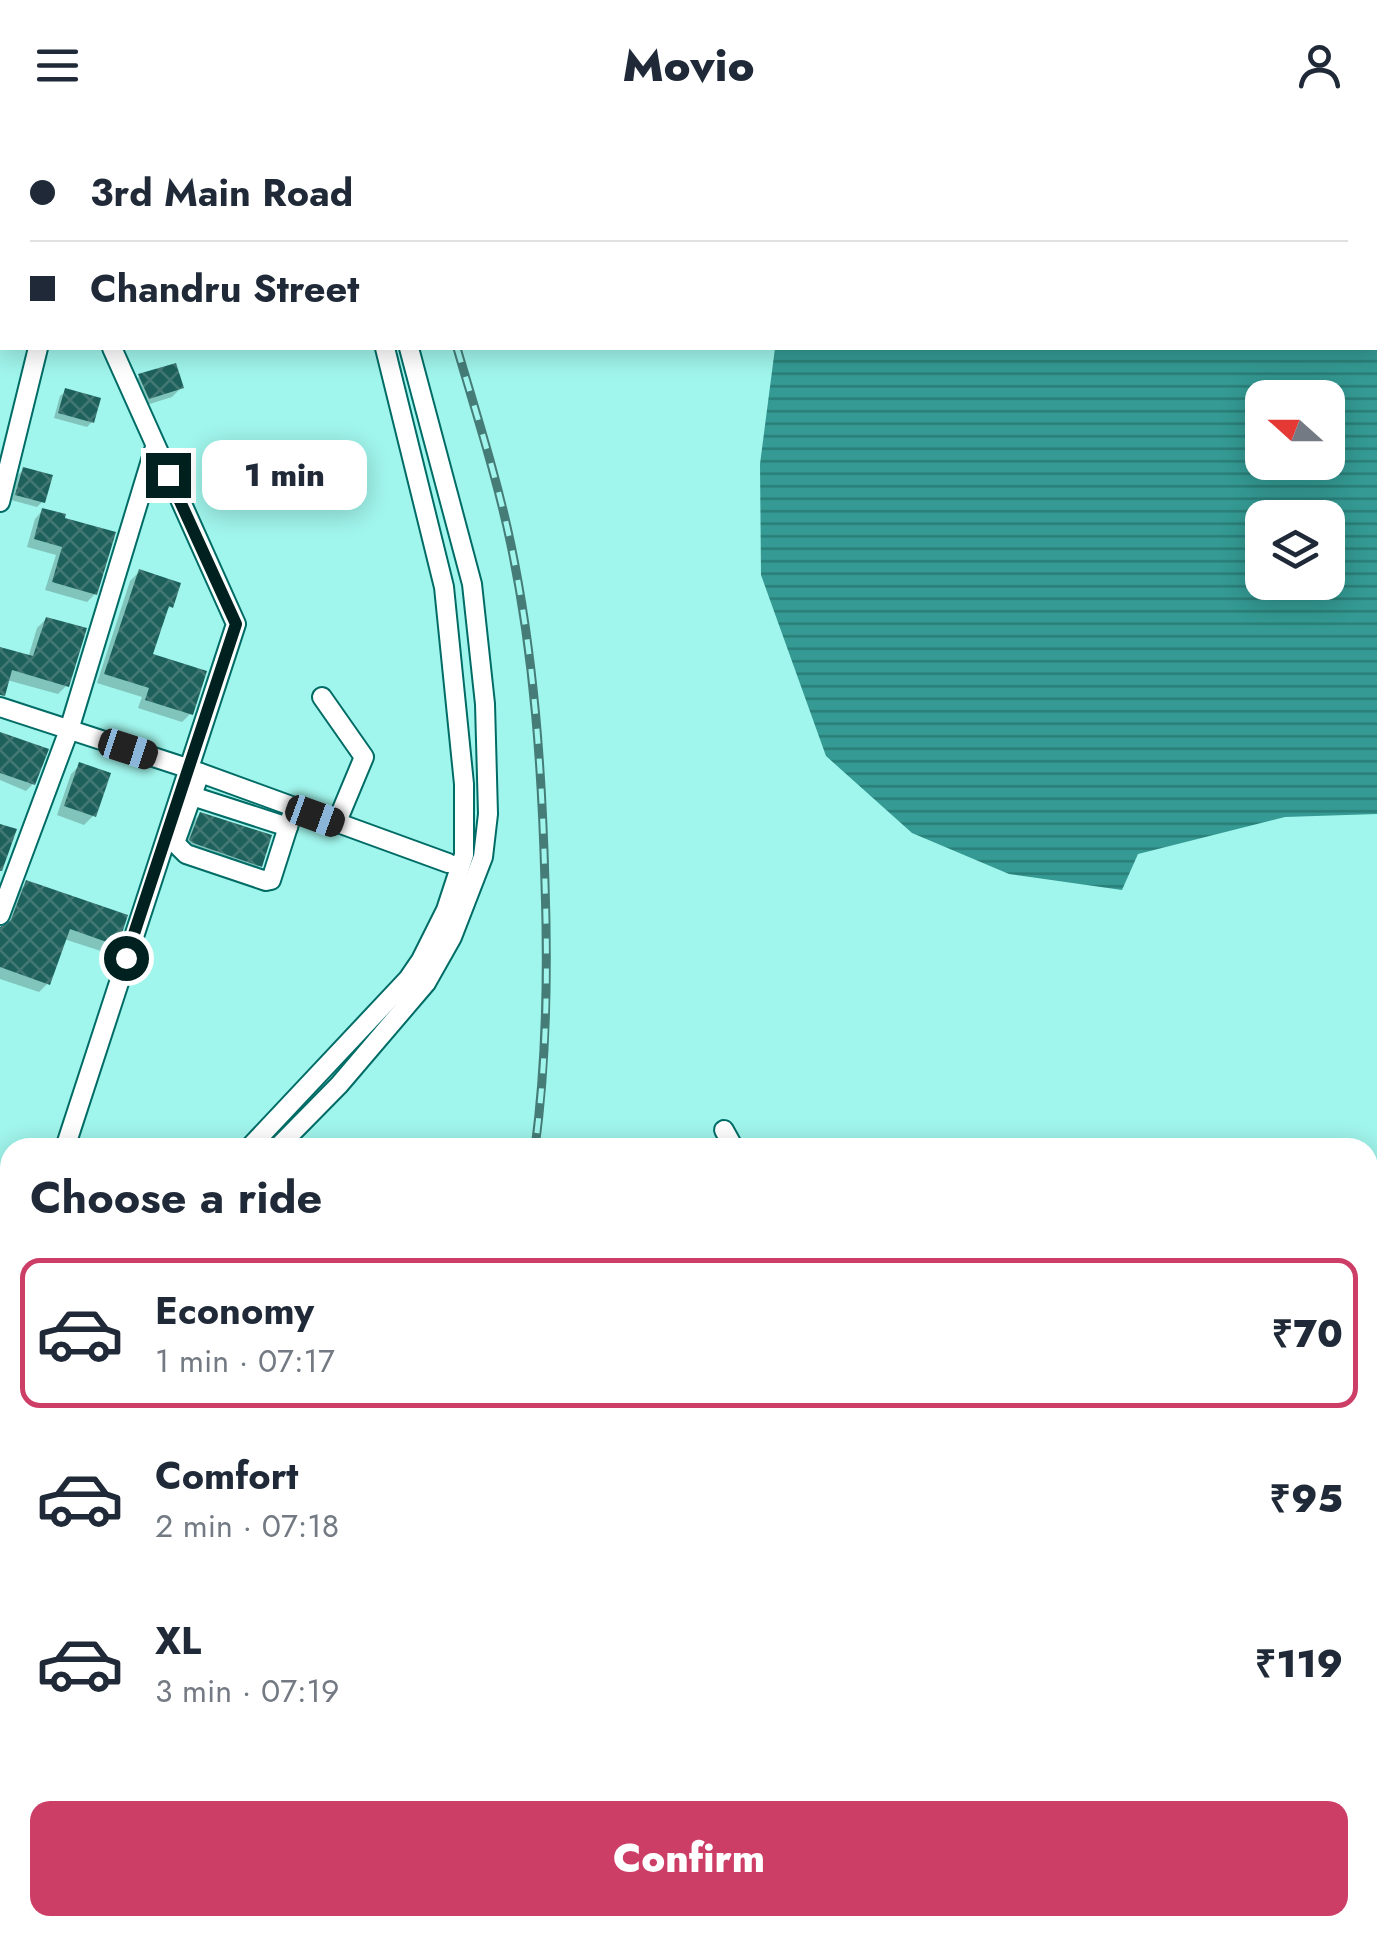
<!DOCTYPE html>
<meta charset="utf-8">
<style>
:root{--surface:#fff;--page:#f6f6f7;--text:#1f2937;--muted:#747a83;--line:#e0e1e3;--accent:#cd3e67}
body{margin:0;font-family:Jost,sans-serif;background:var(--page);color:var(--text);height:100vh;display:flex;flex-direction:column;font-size:38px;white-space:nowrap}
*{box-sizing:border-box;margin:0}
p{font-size:32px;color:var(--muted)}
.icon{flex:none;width:55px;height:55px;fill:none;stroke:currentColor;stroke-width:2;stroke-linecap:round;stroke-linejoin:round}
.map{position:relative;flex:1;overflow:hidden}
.side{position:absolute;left:0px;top:1008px;width:1378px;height:798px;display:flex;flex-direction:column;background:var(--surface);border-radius:30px 30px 0 0;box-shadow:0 5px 25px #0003}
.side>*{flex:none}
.guide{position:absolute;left:0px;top:0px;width:1378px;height:220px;box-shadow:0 5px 25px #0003;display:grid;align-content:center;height:220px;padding:0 30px;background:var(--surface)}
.needle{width:65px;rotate:291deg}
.buttons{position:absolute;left:1245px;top:250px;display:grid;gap:20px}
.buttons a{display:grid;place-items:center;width:100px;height:100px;border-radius:20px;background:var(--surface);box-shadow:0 5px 25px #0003;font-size:50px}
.end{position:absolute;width:45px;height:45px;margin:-22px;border:12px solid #00211f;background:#fff;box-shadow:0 0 0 5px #fff}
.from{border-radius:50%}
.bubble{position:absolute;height:70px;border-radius:20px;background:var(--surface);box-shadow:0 5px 25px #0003;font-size:32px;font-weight:800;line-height:70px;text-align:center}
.car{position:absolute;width:30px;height:60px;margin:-30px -15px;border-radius:12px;box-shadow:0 0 8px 2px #0007;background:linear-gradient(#222 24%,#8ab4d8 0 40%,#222 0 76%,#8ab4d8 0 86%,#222 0)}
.guide b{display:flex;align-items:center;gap:35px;height:95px;font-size:38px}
.guide b+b{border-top:2px solid var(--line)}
.guide i{width:25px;height:25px;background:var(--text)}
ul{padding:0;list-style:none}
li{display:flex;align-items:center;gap:30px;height:150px;margin:0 20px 15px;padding:0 10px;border:5px solid transparent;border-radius:20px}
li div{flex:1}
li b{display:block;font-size:38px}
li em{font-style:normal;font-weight:800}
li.current{border-color:var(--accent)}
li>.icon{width:90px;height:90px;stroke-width:1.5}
h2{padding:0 30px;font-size:45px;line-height:120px}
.action{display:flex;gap:20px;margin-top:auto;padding:20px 30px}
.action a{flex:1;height:115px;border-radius:20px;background:var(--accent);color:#fff;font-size:40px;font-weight:800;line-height:115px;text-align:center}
header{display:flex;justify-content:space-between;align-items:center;height:130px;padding:0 30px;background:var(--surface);font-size:45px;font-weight:800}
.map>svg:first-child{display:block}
.park{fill:url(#park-tufts)}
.water{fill:url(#water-rules);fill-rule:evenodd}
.shadow{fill:#0003}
.building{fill:url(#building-cross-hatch)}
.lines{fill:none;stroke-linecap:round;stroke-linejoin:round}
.minor-casing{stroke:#016c66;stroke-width:22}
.path{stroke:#60a09a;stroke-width:2.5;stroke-dasharray:2.5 8;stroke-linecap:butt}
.minor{stroke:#fff;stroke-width:18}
.rail-casing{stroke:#457c77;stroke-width:9}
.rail{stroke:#a0f5ec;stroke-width:5;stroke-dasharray:15;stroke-linecap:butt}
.route{stroke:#00211f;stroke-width:12}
</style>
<header><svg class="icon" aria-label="menu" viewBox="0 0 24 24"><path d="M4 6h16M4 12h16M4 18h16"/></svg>Movio<svg class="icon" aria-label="person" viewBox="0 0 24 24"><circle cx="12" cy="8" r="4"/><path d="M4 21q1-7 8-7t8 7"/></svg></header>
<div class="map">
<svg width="1377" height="1804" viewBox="0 0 1377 1804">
<defs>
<pattern id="park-tufts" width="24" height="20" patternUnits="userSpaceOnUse" patternTransform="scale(2.5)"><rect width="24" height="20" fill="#e0a25d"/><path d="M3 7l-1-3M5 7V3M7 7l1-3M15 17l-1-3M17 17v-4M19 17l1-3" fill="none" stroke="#be8b50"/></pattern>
<pattern id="water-rules" width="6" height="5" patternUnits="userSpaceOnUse" patternTransform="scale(2.5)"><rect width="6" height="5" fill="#349a93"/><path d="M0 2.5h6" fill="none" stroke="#2a7d77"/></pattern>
<pattern id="building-cross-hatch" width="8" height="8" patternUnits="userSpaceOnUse" patternTransform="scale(2.5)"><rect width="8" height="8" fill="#1e615c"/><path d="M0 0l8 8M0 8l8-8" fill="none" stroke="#437874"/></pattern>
</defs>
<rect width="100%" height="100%" fill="#a0f5ec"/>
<path class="park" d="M563,1795H909L920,1804H558Z"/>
<path class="water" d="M847,0H1377V684L1285,687L1138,724L1122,760L1009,744L912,703L826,626L761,445L760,334L775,218H1375V2H844ZM1262,268H1328V332H1262ZM1262,388H1328V452H1262Z"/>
<g class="shadow">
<path d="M35,0H75L76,2H35Z"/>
<path d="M175,236L181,258L172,267L140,277L130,255L139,247Z"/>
<path d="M66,261L92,292L87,297L54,288L60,266Z"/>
<path d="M24,339L42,372L37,377L11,370L18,345Z"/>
<path d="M43,380L95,464L87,472L45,460L56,425L27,417L35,389Z"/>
<path d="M139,442L171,476L163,484L150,526L191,583L182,592L138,578L142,567L97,553L130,451Z"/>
<path d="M46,489L67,555L58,564L7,550L0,562V520L28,528L37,498Z"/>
<path d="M0,604L33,654L26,661L0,650Z"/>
<path d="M80,635L93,686L84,695L57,685L71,644Z"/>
<path d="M200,684L260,735L248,747L179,722L188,697Z"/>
<path d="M27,753L116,814L107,823L64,809L48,853L39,862L0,849V812L18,762Z"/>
<path d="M10,1321V1350L0,1347V1331Z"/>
<path d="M0,1367L10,1372V1394L3,1401L0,1397Z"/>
<path d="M10,1459V1483L0,1472Z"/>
<path d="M1368,1493L1377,1503V1631L1368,1621Z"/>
<path d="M0,1512L10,1522V1544L0,1554Z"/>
<path d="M136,1795H162L170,1804H127Z"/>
<path d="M222,1795H324L318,1804H216Z"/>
<path d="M1109,1795H1145L1149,1804H1109Z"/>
</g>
<g class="building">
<path d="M176,233L184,258L149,269L138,244Z"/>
<path d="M65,258L101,268L94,293L58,283Z"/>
<path d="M23,337L53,345L45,373L15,365Z"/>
<path d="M42,378L66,384L65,388L116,402L97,465L52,452L62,417L34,409Z"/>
<path d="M139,439L181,453L173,478L169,476L153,524L207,541L193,585L145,570L149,558L104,544Z"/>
<path d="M46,487L87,498L69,557L12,540L5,566L0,565V517L33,526Z"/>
<path d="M0,602L49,619L35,655L0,643Z"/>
<path d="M79,632L111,643L96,687L64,676Z"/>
<path d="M200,682L272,705L262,737L193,713L189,710Z"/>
<path d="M0,694L17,699L2,741H0Z"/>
<path d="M26,750L128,785L118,816L70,799L50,855L0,837V797L11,790Z"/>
</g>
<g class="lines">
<g class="minor-casing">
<g id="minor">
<path d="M299,0L300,2"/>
<path d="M325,0L326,2"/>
<path d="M89,2L90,0"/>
<path d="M0,372L38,218"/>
<path d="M322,567L364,627L336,694"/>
<path d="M0,577L187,638L448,733"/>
<path d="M200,643L175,713L186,724L266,751L271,750L294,678"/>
<path d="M192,666L288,697"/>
<path d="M0,785L69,600L155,317"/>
<path d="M724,1000L734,1018"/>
<path d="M65,1018L236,494L112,218"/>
<path d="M249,1018L408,849L421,830L446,780L464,725V654L444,457L385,218"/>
<path d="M277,1018L339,955L426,853L452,807L483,727L488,684L485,574L472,454L409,218"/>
<path d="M0,1187L10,1166"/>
<path d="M0,1285L10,1274"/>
<path d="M7,1355L10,1358"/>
<path d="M0,1434L10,1424"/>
<path d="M1368,1760L1377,1752"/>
<path d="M934,1795L944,1804"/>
<path d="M1270,1795L1278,1804"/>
<path d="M39,1804L47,1795"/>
<path d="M420,1804L424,1795"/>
<path d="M516,1804L521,1795"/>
<path d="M1319,1804L1329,1795"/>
</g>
</g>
<g class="path">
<path d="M1368,1465L1377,1475"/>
<path d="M91,1795L100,1803"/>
</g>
<use href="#minor" class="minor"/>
<g class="rail-casing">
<g id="rail">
<path d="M372,0L373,2"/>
<path d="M457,218C476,283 497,348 511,415C534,526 542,640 545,753C548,842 547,929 535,1018"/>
<path d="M240,1804L246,1795"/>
<path d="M259,1804L264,1795"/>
</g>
</g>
<use href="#rail" class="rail"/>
</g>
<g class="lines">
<path class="route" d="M126,828L236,494L168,345"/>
</g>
</svg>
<div class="buttons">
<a><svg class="needle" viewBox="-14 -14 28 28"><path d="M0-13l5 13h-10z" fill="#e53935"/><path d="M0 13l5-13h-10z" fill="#747a83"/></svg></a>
<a><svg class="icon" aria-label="layers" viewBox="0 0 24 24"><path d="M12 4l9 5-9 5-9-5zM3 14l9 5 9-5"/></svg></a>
</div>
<i class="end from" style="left:126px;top:828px"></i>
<i class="end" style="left:168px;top:345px"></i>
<div class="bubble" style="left:202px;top:310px;width:165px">1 min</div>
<i class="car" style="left:128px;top:619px;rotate:108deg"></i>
<i class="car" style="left:315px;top:686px;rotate:110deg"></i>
<div class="guide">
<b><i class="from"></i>3rd Main Road</b>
<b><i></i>Chandru Street</b>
</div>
<section class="side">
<h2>Choose a ride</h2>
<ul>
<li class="current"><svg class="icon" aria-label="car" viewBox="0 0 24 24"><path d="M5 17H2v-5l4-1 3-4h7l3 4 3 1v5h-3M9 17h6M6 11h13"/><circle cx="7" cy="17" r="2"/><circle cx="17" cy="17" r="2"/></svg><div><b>Economy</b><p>1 min · 07:17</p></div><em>₹70</em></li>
<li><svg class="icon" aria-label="car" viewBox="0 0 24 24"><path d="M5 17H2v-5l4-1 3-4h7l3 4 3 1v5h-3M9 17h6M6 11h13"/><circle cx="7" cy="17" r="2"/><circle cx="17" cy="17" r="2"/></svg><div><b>Comfort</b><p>2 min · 07:18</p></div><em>₹95</em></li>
<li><svg class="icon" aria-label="car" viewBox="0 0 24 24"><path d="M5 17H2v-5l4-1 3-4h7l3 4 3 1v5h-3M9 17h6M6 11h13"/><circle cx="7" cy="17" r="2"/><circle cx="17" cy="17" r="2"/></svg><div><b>XL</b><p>3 min · 07:19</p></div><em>₹119</em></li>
</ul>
<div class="action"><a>Confirm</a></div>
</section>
</div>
